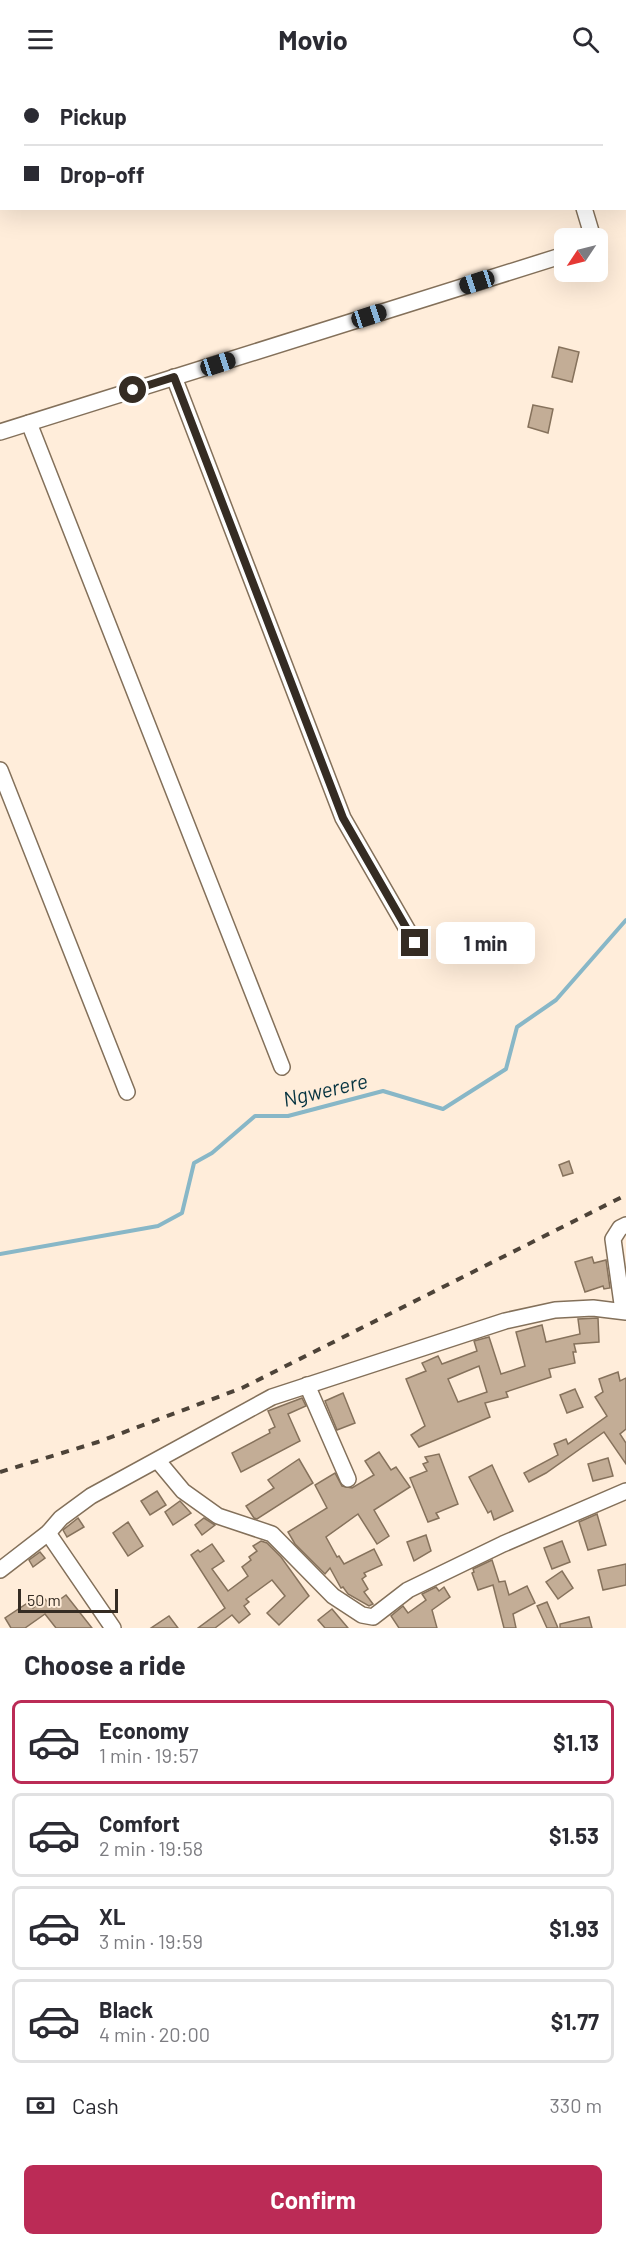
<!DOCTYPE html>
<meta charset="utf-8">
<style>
:root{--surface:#fff;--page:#f2f2f3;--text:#2b2b33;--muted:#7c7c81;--line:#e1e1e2;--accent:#bb2b56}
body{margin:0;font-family:Barlow,sans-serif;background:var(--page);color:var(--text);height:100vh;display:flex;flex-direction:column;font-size:22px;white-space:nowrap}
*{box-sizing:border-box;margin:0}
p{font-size:20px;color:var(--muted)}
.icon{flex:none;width:33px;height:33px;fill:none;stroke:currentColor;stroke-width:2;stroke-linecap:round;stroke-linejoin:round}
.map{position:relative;height:1550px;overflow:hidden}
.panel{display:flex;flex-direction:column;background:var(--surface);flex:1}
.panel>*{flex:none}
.banner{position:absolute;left:0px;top:0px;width:627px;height:132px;box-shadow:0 6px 24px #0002;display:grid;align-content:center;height:132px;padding:0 24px;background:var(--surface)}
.needle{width:39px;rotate:235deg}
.buttons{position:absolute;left:554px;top:150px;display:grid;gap:12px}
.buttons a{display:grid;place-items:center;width:54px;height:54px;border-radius:9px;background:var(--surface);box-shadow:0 6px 24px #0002;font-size:30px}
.scale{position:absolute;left:18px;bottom:15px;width:100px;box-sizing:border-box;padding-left:6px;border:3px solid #352c23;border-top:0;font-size:16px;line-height:21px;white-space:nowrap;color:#352c23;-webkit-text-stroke:4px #ffedda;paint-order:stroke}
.end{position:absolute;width:27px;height:27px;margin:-14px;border:8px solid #352c23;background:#fff;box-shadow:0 0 0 3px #fff}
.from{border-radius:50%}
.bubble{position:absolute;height:42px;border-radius:9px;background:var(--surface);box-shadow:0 6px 24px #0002;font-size:20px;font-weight:700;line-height:42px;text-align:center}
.car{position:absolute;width:18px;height:36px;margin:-18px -9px;border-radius:8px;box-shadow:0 0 4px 2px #0007;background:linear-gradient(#222 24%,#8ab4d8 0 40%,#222 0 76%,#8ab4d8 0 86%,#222 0)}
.banner b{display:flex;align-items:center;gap:21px;height:57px;font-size:22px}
.banner b+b{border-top:2px solid var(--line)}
.banner i{width:15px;height:15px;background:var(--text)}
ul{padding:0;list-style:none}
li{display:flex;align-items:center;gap:18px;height:84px;margin:0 12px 9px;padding:0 12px;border:3px solid var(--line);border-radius:9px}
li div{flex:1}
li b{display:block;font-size:22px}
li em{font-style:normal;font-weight:700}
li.current{border-color:var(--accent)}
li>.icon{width:54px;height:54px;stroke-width:1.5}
h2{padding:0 24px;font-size:27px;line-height:72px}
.pay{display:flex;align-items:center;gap:15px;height:66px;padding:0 24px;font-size:22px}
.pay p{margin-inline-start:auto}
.primary-button{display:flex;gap:12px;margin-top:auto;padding:12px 24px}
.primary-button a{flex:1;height:69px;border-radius:9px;background:var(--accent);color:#fff;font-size:24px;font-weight:700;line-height:69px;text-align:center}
header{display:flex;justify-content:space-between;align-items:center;height:78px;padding:0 24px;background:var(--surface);font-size:27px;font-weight:700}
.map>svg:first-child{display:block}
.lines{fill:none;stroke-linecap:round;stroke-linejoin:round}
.stream{stroke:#88b7c7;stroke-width:4}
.building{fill:#c3ad96;stroke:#86725c;stroke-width:1.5;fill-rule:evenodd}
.street-casing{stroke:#83705a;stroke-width:18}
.street{stroke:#fff;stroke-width:15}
.rail{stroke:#4d4338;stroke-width:4;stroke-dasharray:8 8;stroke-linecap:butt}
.route{stroke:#352c23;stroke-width:8}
.labels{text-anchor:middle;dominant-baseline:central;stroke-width:4.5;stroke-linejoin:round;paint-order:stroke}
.water-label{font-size:21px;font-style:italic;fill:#063340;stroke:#ffedda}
</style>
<header><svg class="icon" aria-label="menu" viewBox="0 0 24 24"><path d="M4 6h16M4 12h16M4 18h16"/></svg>Movio<svg class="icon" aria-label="search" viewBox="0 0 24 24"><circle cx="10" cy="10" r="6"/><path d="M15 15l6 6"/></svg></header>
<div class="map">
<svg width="626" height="1550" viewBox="0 0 626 1550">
<rect width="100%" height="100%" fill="#ffedda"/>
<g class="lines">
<path class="stream" d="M0,1176L158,1148L182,1135L194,1085L212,1075L255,1038H288L383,1013L443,1031L506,991L517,949L556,922L626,842"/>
</g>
<g class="building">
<path d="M559,269L579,274L572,304L552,299Z"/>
<path d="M533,327L553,331L548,355L528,349Z"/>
<path d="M569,1083L573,1095L563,1098L559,1087Z"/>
<path d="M592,1179L594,1185L606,1182L610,1210L604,1211L603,1208L585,1214L575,1184Z"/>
<path d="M598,1240L599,1264L574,1266L576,1274H573L575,1285L549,1291L551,1299L506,1314L508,1319L485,1325L490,1339L419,1369L411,1357L425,1348L406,1301L426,1293L422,1285L438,1278L442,1286L477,1273L474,1263L489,1259L501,1296L525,1288L516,1254L542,1247L546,1264L580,1256L578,1241ZM479,1288L487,1314L458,1324L448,1301Z"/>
<path d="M618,1294L620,1303L626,1300V1351L620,1356L626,1365V1386L604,1354L546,1395L529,1404L524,1395L558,1377L554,1366L566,1361L568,1366L607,1338L595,1319L603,1314L599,1301Z"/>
<path d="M575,1311L583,1329L567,1335L560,1317Z"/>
<path d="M343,1315L355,1345L337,1352L325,1323Z"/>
<path d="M302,1320L306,1328L288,1336L300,1363L241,1394L232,1375L270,1355L269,1352L275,1349L268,1333Z"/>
<path d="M379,1374L391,1392L396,1389L410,1409L374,1432L389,1458L377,1466L358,1436L326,1459L337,1479L339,1478L344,1486L374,1471L382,1487L364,1495L366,1498L362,1501L368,1511L364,1514L373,1526L369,1528L348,1516L343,1509L341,1510L330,1490L325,1496L295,1466L288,1454L327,1430L315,1407L335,1395L342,1408L352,1410L374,1397L365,1383Z"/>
<path d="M439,1376L458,1426L436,1435L439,1440L428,1444L410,1400L427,1393L423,1386L428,1384L425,1379Z"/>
<path d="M608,1380L613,1398L593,1403L588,1386Z"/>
<path d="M299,1381L313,1405L257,1441L254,1440L246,1428L274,1410L268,1402Z"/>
<path d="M492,1387L513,1433L494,1442L491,1433L488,1435L469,1399Z"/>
<path d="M157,1413L166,1427L150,1437L141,1423Z"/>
<path d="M180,1423L191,1435L173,1447L165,1434Z"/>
<path d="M597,1436L606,1467L588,1472L579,1444Z"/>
<path d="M78,1440L84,1449L67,1459L63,1452Z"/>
<path d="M204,1440L215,1447L202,1457L195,1447Z"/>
<path d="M128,1444L143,1468L128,1478L113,1455Z"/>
<path d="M426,1457L431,1473L414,1483L407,1464Z"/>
<path d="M261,1463L267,1465L281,1479L309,1518L279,1547L267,1535L285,1518L272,1502L246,1521L249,1524L244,1528L250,1536L239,1545L232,1537L215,1550H198L225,1530L191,1477L198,1472L200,1474L212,1466L224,1483L212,1491L228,1513L248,1498L242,1489L251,1482L249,1479L257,1473L253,1468Z"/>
<path d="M562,1463L570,1484L552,1491L544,1470Z"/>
<path d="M40,1474L45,1480L33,1489L29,1482Z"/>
<path d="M492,1482L499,1504L505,1503L509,1517L527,1508L535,1525L513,1536L516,1550H504L493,1507L478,1512L472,1495L474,1494L473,1491Z"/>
<path d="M626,1486V1507L603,1512L598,1492Z"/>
<path d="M562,1493L573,1510L558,1521L546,1504Z"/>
<path d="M436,1509L439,1513L444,1509L450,1519L432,1532L437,1550H399L391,1538L403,1528L408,1535L426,1522L422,1516Z"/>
<path d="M66,1517L92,1550H56L45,1536L25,1550H11L5,1540L29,1524L33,1530L45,1521L51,1528Z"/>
<path d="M547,1524L558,1550H547L537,1528Z"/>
<path d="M332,1531L348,1550H325L318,1542Z"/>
<path d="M169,1538L178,1550H151Z"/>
<path d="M589,1539L592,1550H560V1546Z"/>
</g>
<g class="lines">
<g class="street-casing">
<g id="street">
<path d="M547,0L548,2"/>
<path d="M584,130L593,160"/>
<path d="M174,299L343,740L415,865"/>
<path d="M29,345L282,989"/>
<path d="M0,354L564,177"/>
<path d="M0,692L127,1014"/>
<path d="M623,1233L613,1161L620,1150L626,1147"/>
<path d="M307,1307L348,1401"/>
<path d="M158,1383L183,1413L218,1438L272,1456L333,1518L362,1537L373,1539L408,1512L503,1466L626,1413"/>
<path d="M48,1455L113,1550"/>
<path d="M0,1492L48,1455L61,1440L91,1418L272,1319L505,1243L555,1232L593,1230L626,1234"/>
</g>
</g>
<use href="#street" class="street"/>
<path class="rail" d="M0,1394L98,1364L242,1310L626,1117"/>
</g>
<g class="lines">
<path class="route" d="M133,312L174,299L343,740L415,865"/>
</g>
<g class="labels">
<g class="water-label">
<text transform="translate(325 1011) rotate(-13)">Ngwerere</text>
</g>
</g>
</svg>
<div class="buttons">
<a><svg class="needle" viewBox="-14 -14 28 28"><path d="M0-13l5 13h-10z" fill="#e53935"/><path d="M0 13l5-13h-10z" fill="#7c7c81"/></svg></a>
</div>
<div class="scale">50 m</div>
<i class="end from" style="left:133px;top:312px"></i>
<i class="end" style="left:415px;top:865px"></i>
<div class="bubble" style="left:436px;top:844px;width:99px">1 min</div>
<i class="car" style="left:477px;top:204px;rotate:252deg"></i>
<i class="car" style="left:369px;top:238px;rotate:72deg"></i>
<i class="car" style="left:218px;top:286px;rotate:72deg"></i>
<div class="banner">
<b><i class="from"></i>Pickup</b>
<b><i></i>Drop-off</b>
</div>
</div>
<section class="panel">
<h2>Choose a ride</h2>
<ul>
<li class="current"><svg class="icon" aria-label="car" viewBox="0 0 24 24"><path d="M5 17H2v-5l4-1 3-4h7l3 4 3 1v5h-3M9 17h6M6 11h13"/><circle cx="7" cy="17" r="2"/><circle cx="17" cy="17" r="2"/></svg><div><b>Economy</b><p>1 min · 19:57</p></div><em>$1.13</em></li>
<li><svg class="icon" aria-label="car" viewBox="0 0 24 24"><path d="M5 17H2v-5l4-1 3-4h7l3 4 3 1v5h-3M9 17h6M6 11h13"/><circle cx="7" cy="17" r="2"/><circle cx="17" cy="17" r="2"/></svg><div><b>Comfort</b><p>2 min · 19:58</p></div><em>$1.53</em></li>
<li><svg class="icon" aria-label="car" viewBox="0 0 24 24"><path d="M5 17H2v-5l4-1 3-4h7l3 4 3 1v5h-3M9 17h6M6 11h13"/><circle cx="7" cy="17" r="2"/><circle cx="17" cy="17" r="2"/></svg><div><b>XL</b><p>3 min · 19:59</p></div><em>$1.93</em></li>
<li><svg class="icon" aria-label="car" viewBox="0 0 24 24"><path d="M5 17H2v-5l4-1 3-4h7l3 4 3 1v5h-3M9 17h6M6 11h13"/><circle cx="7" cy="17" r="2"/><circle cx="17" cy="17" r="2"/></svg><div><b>Black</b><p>4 min · 20:00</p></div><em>$1.77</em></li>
</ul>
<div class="pay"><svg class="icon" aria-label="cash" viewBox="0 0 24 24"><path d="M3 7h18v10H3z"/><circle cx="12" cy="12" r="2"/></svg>Cash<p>330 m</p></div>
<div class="primary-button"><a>Confirm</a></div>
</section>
